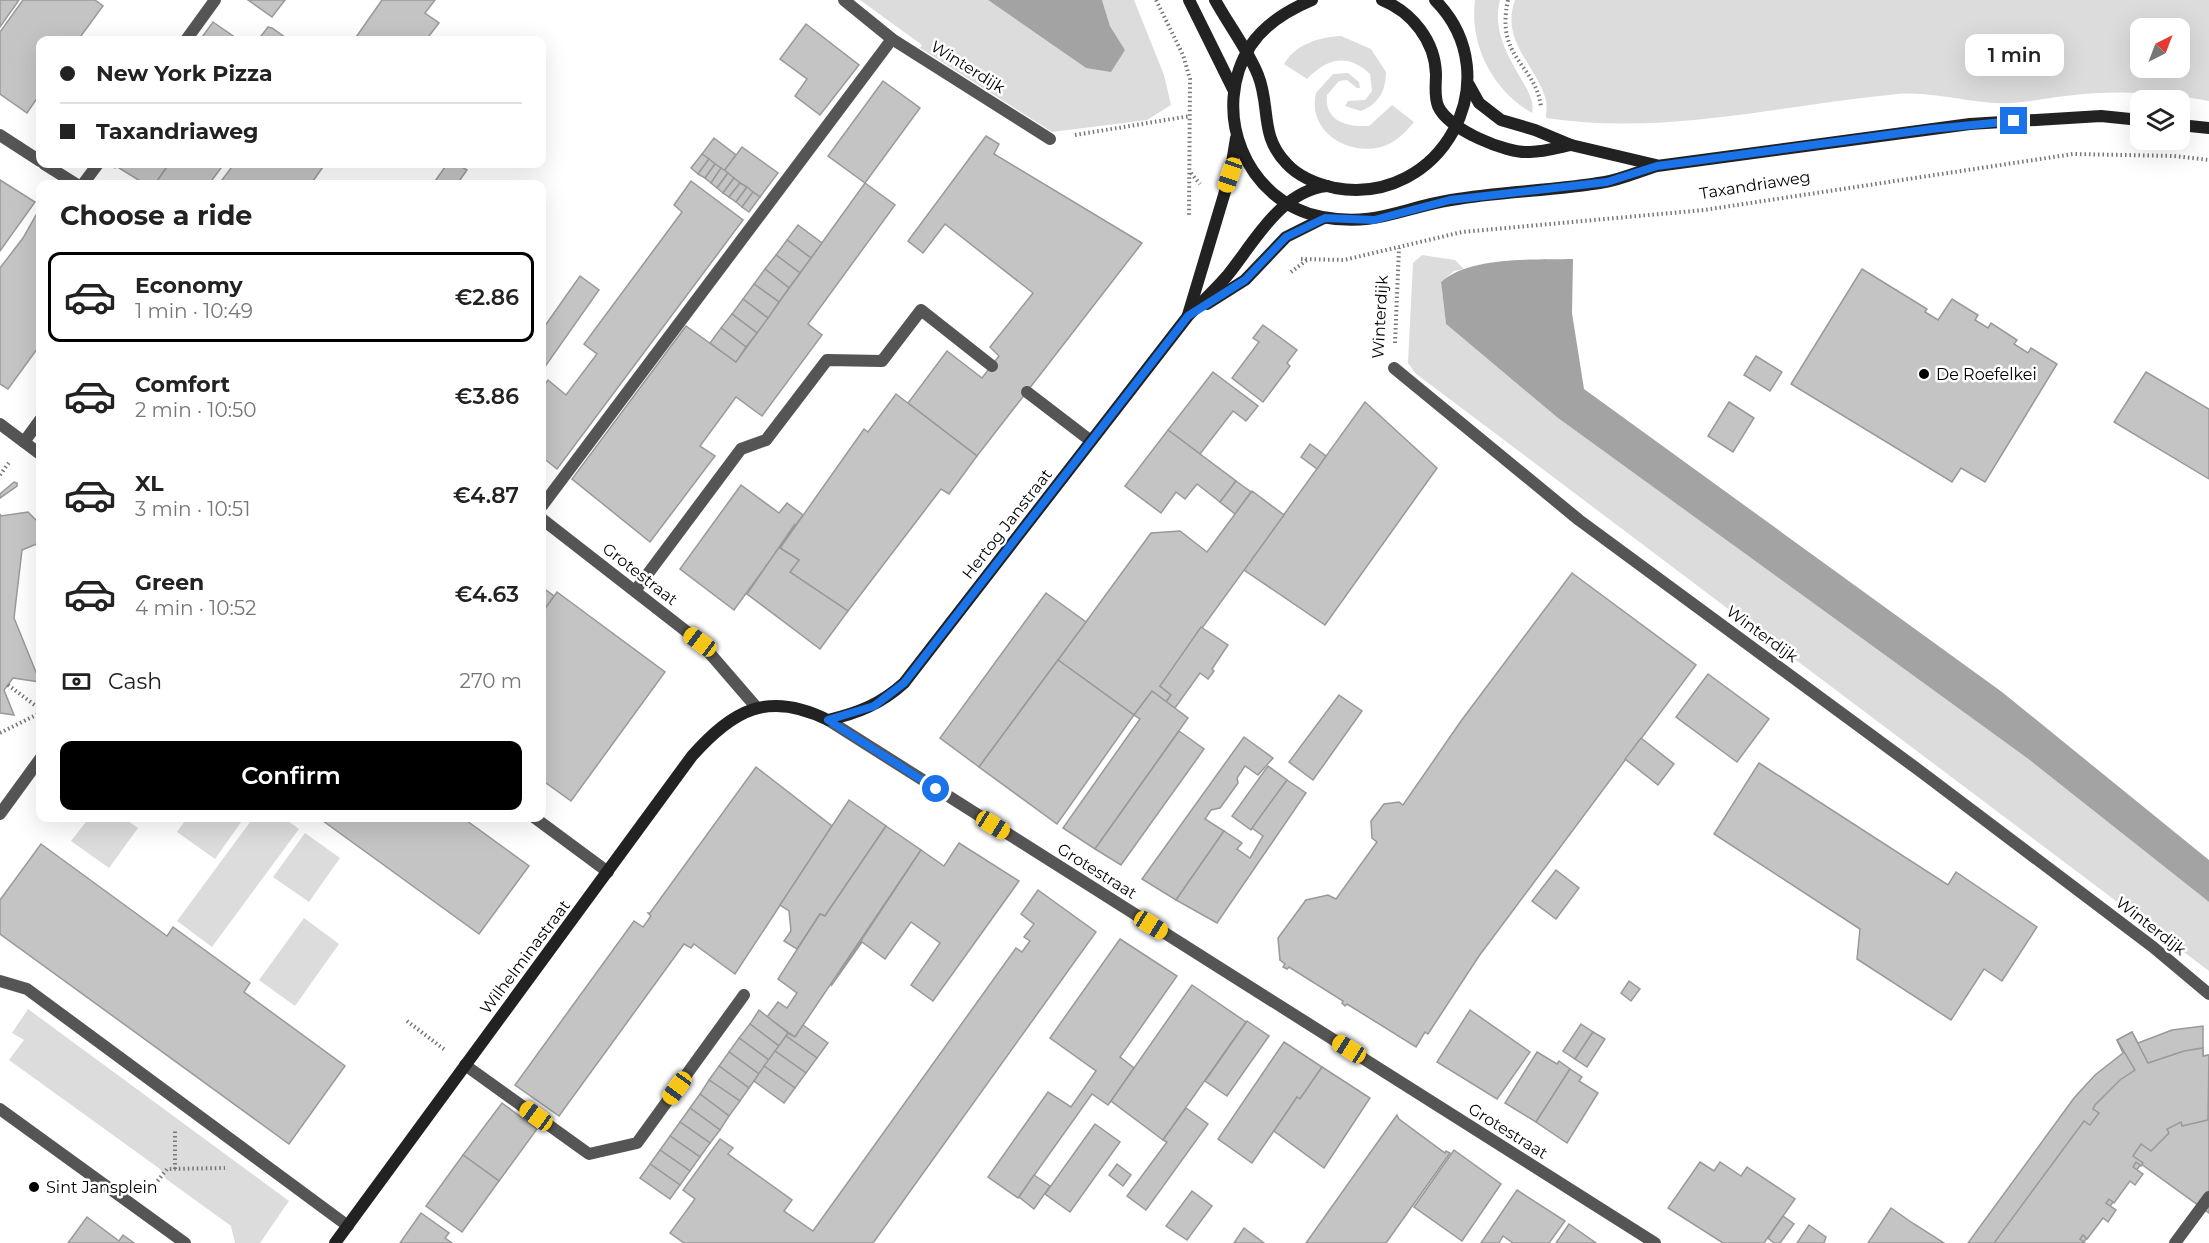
<!DOCTYPE html>
<meta charset="utf-8">
<style>
:root{--surface:#fff;--page:#f6f6f6;--text:#222;--muted:#767676;--line:#e0e0e0;--accent:#000}
body{margin:0;font-family:Montserrat,sans-serif;background:var(--page);color:var(--text);height:100vh;display:flex;flex-direction:column;font-size:22px;white-space:nowrap}
*{box-sizing:border-box;margin:0}
p{font-size:20px;color:var(--muted)}
.icon{flex:none;width:33px;height:33px;fill:none;stroke:currentColor;stroke-width:2;stroke-linecap:round;stroke-linejoin:round}
.map{position:relative;flex:1;overflow:hidden}
.drawer{position:absolute;left:36px;top:180px;width:510px;height:642px;display:flex;flex-direction:column;background:var(--surface);border-radius:12px;box-shadow:0 6px 24px #0002}
.drawer>*{flex:none}
.banner{position:absolute;left:36px;top:36px;width:510px;height:132px;border-radius:12px;box-shadow:0 6px 24px #0002;display:grid;align-content:center;height:132px;padding:0 24px;background:var(--surface)}
.needle{width:39px;rotate:42deg}
.fabs{position:absolute;left:2130px;top:18px;display:grid;gap:12px}
.fabs a{display:grid;place-items:center;width:60px;height:60px;border-radius:12px;background:var(--surface);box-shadow:0 6px 24px #0002;font-size:30px}
.end{position:absolute;width:27px;height:27px;margin:-14px;border:8px solid #1a73e8;background:#fff;box-shadow:0 0 0 3px #fff}
.from{border-radius:50%}
.bubble{position:absolute;height:42px;border-radius:12px;background:var(--surface);box-shadow:0 6px 24px #0002;font-size:20px;font-weight:600;line-height:42px;text-align:center}
.car{position:absolute;width:18px;height:36px;margin:-18px -9px;border-radius:8px;box-shadow:0 0 4px 2px #0007;background:linear-gradient(#f5c518 24%,#345 0 40%,#f5c518 0 76%,#345 0 86%,#f5c518 0)}
.banner b{display:flex;align-items:center;gap:21px;height:57px;font-size:22px}
.banner b+b{border-top:2px solid var(--line)}
.banner i{width:15px;height:15px;background:var(--text)}
ul{padding:0;list-style:none}
li{display:flex;align-items:center;gap:18px;height:90px;margin:0 12px 9px;padding:0 12px;border:3px solid transparent;border-radius:12px}
li div{flex:1}
li b{display:block;font-size:22px}
li em{font-style:normal;font-weight:600}
li.on{border-color:var(--accent)}
li>.icon{width:54px;height:54px;stroke-width:1.5}
h2{padding:0 24px;font-size:27px;line-height:72px}
.pay{display:flex;align-items:center;gap:15px;height:66px;padding:0 24px;font-size:22px}
.pay p{margin-inline-start:auto}
.action{display:flex;gap:12px;margin-top:auto;padding:12px 24px}
.action a{flex:1;height:69px;border-radius:12px;background:var(--accent);color:#fff;font-size:24px;font-weight:600;line-height:69px;text-align:center}
.map>svg:first-child{display:block}
.green{fill:#dcdcdc;fill-rule:evenodd}
.water{fill:#a3a3a3}
.building{fill:#c4c4c4;stroke:#999;stroke-width:1.5}
.lines{fill:none;stroke-linecap:round;stroke-linejoin:round}
.path{stroke:#777;stroke-width:4;stroke-dasharray:1.5 3;stroke-linecap:butt}
.lane{stroke:#555;stroke-width:12}
.street{stroke:#555;stroke-width:12}
.secondary{stroke:#222;stroke-width:12}
.route{stroke:#1a73e8;stroke-width:8}
.poi-dot{fill:#000;stroke:#fff;stroke-width:2}
.labels{text-anchor:middle;dominant-baseline:central;stroke-width:5;stroke-linejoin:round;paint-order:stroke}
.street-label{font-size:16px;fill:#000;stroke:#fff}
.poi-label{font-size:16px;fill:#000;stroke:#fff;text-anchor:start}
</style>
<div class="map">
<svg width="2209" height="1243" viewBox="0 0 2209 1243">
<rect width="100%" height="100%" fill="#fff"/>
<g class="green">
<path d="M860,0H988L1086,68L1125,50L1110,26L1102,0H1134L1164,75L1171,105L1147,120L1052,132L920,48L922,45Z"/>
<path d="M1475,0H1500C1487,50 1539,88 1532,113C1493,91 1469,45 1475,0Z"/>
<path d="M1515,0H2209V101C2161,92 2114,90 2065,96C2047,98 2029,102 2011,103C1973,105 1935,91 1898,94C1779,105 1666,136 1546,118C1546,113 1547,105 1546,100C1536,65 1500,41 1515,0ZM2140,28H2180V68H2140Z"/>
<path d="M1341,36L1371,49L1386,72C1386,90 1379,104 1361,111L1345,106L1348,101L1365,100L1372,91L1370,74C1348,53 1327,58 1307,79L1284,64C1296,44 1319,37 1341,36Z"/>
<path d="M1348,73L1359,82L1360,88H1357L1347,80L1339,81L1327,95C1324,122 1348,127 1369,126L1392,105L1414,122C1406,132 1394,144 1381,147C1347,156 1307,131 1316,93L1333,74Z"/>
<path d="M1422,255L1455,260L1464,269L1454,271L1441,282L1446,324L1558,418L2027,758L2209,902V971L1415,373L1408,363L1413,263Z"/>
<path d="M89,818H124L138,828L109,868L71,841Z"/>
<path d="M187,818H244L215,859L177,832Z"/>
<path d="M253,818H284L299,829L212,947L177,921Z"/>
<path d="M305,833L340,858L309,902L273,877Z"/>
<path d="M304,918L339,944L295,1006L259,980Z"/>
<path d="M28,1009L289,1201L260,1243H235L231,1226L166,1179L160,1169L9,1060L24,1040L12,1033Z"/>
</g>
<g class="water">
<path d="M988,0H1102L1110,26L1125,50L1111,72L1086,68Z"/>
<path d="M1573,259L1572,313L1584,389L2002,692L2209,860V902L2027,758L1558,418L1446,324L1441,282C1470,256 1535,260 1573,259Z"/>
</g>
<g class="building">
<path d="M0,0H19L0,27Z"/>
<path d="M23,0H95L103,6L78,40H40V94L27,113L0,94V32Z"/>
<path d="M248,0H285L272,17Z"/>
<path d="M382,0H435L425,13L439,23L426,40H354Z"/>
<path d="M213,22L236,38L235,40H200Z"/>
<path d="M806,24L859,65L820,115L795,96L807,79L780,59Z"/>
<path d="M268,27L272,28L289,40H258Z"/>
<path d="M883,81L920,108L865,183L828,156Z"/>
<path d="M986,136L999,144L994,154L1142,243L977,456L908,403L947,351L982,378L999,356L990,347L1033,293L945,224L923,253L908,241Z"/>
<path d="M714,138L736,155L724,171L702,154Z"/>
<path d="M742,147L778,173L760,197L724,171Z"/>
<path d="M702,154L709,159L698,174L691,168Z"/>
<path d="M709,159L715,164L705,178L698,174Z"/>
<path d="M113,164H166L168,165L155,184H145L116,166L115,168L111,166Z"/>
<path d="M169,164H224L209,184H155Z"/>
<path d="M234,164H325L311,184H219Z"/>
<path d="M447,164H457L467,170L457,184H433Z"/>
<path d="M715,164L721,168L711,183L705,178Z"/>
<path d="M721,168L728,173L717,188L711,183Z"/>
<path d="M728,173L734,178L723,193L717,188Z"/>
<path d="M734,178L740,183L729,197L723,193Z"/>
<path d="M0,180L35,202L0,251Z"/>
<path d="M691,181L743,220L557,469L542,457V389L548,380L566,395L597,354L584,344L682,212L674,205Z"/>
<path d="M740,183L747,187L736,202L729,197Z"/>
<path d="M865,183L895,205L808,324L822,335L762,416L736,397L700,446L715,456L650,542L572,479L686,326L736,362Z"/>
<path d="M747,187L753,192L742,207L736,202Z"/>
<path d="M753,192L760,197L749,212L742,207Z"/>
<path d="M40,208V345L8,389L0,384V268L23,238Z"/>
<path d="M798,225L822,243L811,258L787,240Z"/>
<path d="M787,240L811,258L800,273L776,255Z"/>
<path d="M776,255L800,273L789,288L765,269Z"/>
<path d="M765,269L789,288L779,302L754,284Z"/>
<path d="M1862,269L1927,309L1925,312L1938,320L1952,299L1978,315L1975,320L1988,328L1991,323L2017,340L2014,344L2028,353L2031,348L2057,364L1985,482L1961,468L1952,482L1791,384Z"/>
<path d="M580,276L599,290L542,371V330Z"/>
<path d="M754,284L779,302L768,318L743,299Z"/>
<path d="M743,299L768,318L757,333L732,314Z"/>
<path d="M732,314L757,333L746,347L721,328Z"/>
<path d="M1263,325L1297,350L1287,363L1290,366L1263,402L1232,378L1259,342L1253,338Z"/>
<path d="M721,328L746,347L736,362L710,343Z"/>
<path d="M1756,356L1782,372L1770,391L1744,375Z"/>
<path d="M1213,372L1258,406L1246,421L1233,411L1200,454L1168,430Z"/>
<path d="M2146,372L2209,409V479L2114,422Z"/>
<path d="M896,394L977,456L949,494L941,489L848,611L790,572L799,560L780,548L864,429L868,432Z"/>
<path d="M1365,402L1437,468L1325,625L1244,570Z"/>
<path d="M1729,402L1754,418L1733,452L1708,436Z"/>
<path d="M1168,430L1236,481L1220,502L1197,484L1185,499L1176,492L1161,513L1125,486Z"/>
<path d="M1310,444L1326,456L1317,469L1301,457Z"/>
<path d="M1236,481L1251,492L1235,514L1220,502Z"/>
<path d="M14,482L17,483V486L0,498V494Z"/>
<path d="M741,485L779,513L787,503L803,515L734,610L680,569Z"/>
<path d="M1252,491L1284,515L1160,686L1171,695L1166,702L1152,691L1134,715L1058,660L1151,533L1180,531L1207,552Z"/>
<path d="M28,512L40,524V529L39,543L22,550L14,618L40,682L13,678L4,690L14,715L0,713V514L1,516Z"/>
<path d="M795,524L780,548L799,560L790,572L848,611L820,649L747,594Z"/>
<path d="M1572,573L1696,665L1479,956L1428,1034L1425,1032L1416,1047L1347,1004L1345,1006L1342,1003L1343,1001L1289,967L1287,969L1283,967L1285,964L1280,960L1278,938L1306,900L1328,895L1336,899L1377,842L1372,838L1371,821L1384,804L1399,802L1403,805L1461,721Z"/>
<path d="M542,587L554,596L542,613Z"/>
<path d="M557,592L665,672L571,801L542,780V613Z"/>
<path d="M1046,593L1086,622L979,767L940,738Z"/>
<path d="M1201,627L1228,645L1212,669L1214,671L1208,679L1200,673L1175,708L1166,702L1171,695L1160,686Z"/>
<path d="M1058,660L1134,715L1057,824L979,767Z"/>
<path d="M1708,674L1769,719L1737,762L1676,717Z"/>
<path d="M1152,691L1188,718L1095,849L1063,828L1140,719L1134,715Z"/>
<path d="M1339,695L1362,711L1313,780L1289,762Z"/>
<path d="M1179,731L1204,749L1121,865L1095,849Z"/>
<path d="M1244,737L1273,758L1258,775L1245,766L1237,778L1238,783L1220,808L1211,810L1205,819L1224,831L1176,900L1142,879Z"/>
<path d="M1641,738L1674,764L1658,785L1625,759Z"/>
<path d="M1759,763L1948,885L1956,872L2037,927L2002,981L1984,969L1951,1020L1857,959L1860,929L1714,834Z"/>
<path d="M1268,766L1287,780L1251,830L1232,816Z"/>
<path d="M756,767L832,826L735,974L694,944L691,948L684,944L559,1116L515,1085L634,921L643,927L651,916L648,913H650Z"/>
<path d="M1287,780L1306,793L1217,923L1176,900L1224,831L1242,843L1237,849L1250,858L1263,836L1252,828Z"/>
<path d="M849,800L886,826L825,916L820,914L797,949L784,941L791,931L789,911L780,905Z"/>
<path d="M319,818H463L529,866L479,934Z"/>
<path d="M886,826L921,850L795,1037L767,1017L778,1002L787,1008L797,993L778,979L820,914L825,916Z"/>
<path d="M959,843L1019,881L933,1001L911,985L940,943L911,922L885,959L862,942L831,986L921,850L944,866Z"/>
<path d="M41,844L167,936L173,927L250,983L244,992L345,1066L289,1144L0,934V900Z"/>
<path d="M1556,870L1579,888L1556,919L1532,901Z"/>
<path d="M1038,890L1096,932L873,1243H684L670,1233L695,1199L683,1190L720,1139L733,1148L728,1154L792,1200L784,1211L813,1231L1016,948L1022,952L1030,941L1024,937L1034,924L1021,914Z"/>
<path d="M1120,939L1177,976L1120,1057L1134,1068L1111,1101L1108,1105L1092,1094L1018,1198L988,1177L1048,1092L1071,1107L1096,1071L1050,1038Z"/>
<path d="M1629,981L1640,989L1631,1001L1621,993Z"/>
<path d="M1192,985L1246,1022L1163,1140L1111,1101Z"/>
<path d="M759,1010L788,1033L779,1046L750,1024Z"/>
<path d="M1470,1010L1530,1052L1497,1099L1437,1062Z"/>
<path d="M1247,1021L1269,1036L1227,1096L1205,1081Z"/>
<path d="M750,1024L779,1046L769,1060L739,1038Z"/>
<path d="M1581,1024L1593,1032L1575,1059L1563,1051Z"/>
<path d="M803,1025L828,1043L817,1058L786,1036L788,1033L795,1037Z"/>
<path d="M2203,1026V1056L2209,1055V1213L2141,1164L2083,1243H1968L2074,1098L2095,1075L2123,1053L2117,1040L2132,1032L2138,1043L2172,1030Z"/>
<path d="M1593,1032L1605,1039L1587,1067L1575,1059Z"/>
<path d="M2132,1032L2148,1063L2184,1051L2203,1048V1056L2209,1055L2208,1120L2182,1126L2181,1122L2167,1129L2169,1133L2151,1151L2141,1144L2133,1156L2143,1163L2141,1166L2136,1162L2133,1167L2143,1174L2135,1185L2130,1181L2114,1203L2109,1199L2106,1203L2116,1210L2108,1222L2103,1218L2087,1239L2083,1235L2080,1239L2085,1243H1994L2084,1121L2090,1125L2099,1113L2093,1109L2095,1105L2120,1080L2135,1070L2117,1040Z"/>
<path d="M786,1036L817,1058L806,1073L775,1051Z"/>
<path d="M739,1038L769,1060L759,1074L729,1052Z"/>
<path d="M1284,1042L1322,1067L1300,1099L1297,1097L1252,1163L1218,1139Z"/>
<path d="M775,1051L806,1073L795,1088L764,1066Z"/>
<path d="M729,1052L759,1074L749,1088L719,1066Z"/>
<path d="M1537,1052L1557,1064L1559,1061L1570,1069L1536,1122L1505,1103Z"/>
<path d="M719,1066L749,1088L740,1101L709,1080Z"/>
<path d="M764,1066L795,1088L784,1103L754,1081Z"/>
<path d="M1322,1067L1370,1098L1324,1168L1274,1131L1297,1097L1300,1099Z"/>
<path d="M1570,1069L1582,1077L1579,1081L1598,1093L1567,1143L1536,1122Z"/>
<path d="M709,1080L740,1101L729,1116L700,1094Z"/>
<path d="M700,1094L729,1116L720,1130L690,1108Z"/>
<path d="M502,1103L537,1129L499,1181L463,1155Z"/>
<path d="M690,1108L720,1130L710,1143L680,1122Z"/>
<path d="M1186,1108L1208,1124L1146,1210L1127,1196L1167,1142L1163,1140Z"/>
<path d="M1397,1115L1399,1119L1445,1153L1446,1151L1450,1153L1386,1243H1306Z"/>
<path d="M680,1122L710,1143L700,1157L670,1136Z"/>
<path d="M1095,1124L1120,1142L1070,1212L1045,1194Z"/>
<path d="M670,1136L700,1157L690,1171L660,1150Z"/>
<path d="M660,1150L690,1171L680,1185L650,1164Z"/>
<path d="M1454,1150L1501,1184L1462,1241L1414,1207Z"/>
<path d="M463,1155L499,1181L462,1232L426,1206Z"/>
<path d="M1700,1162L1714,1171L1720,1162L1741,1176L1747,1167L1795,1199L1764,1243H1723L1668,1208Z"/>
<path d="M650,1164L680,1185L670,1199L640,1178Z"/>
<path d="M1117,1164L1131,1175L1123,1186L1109,1175Z"/>
<path d="M1034,1175L1050,1186L1034,1209L1019,1197Z"/>
<path d="M1517,1190L1565,1221L1549,1243H1513L1503,1236L1499,1243H1481Z"/>
<path d="M1192,1191L1212,1206L1187,1240L1166,1226Z"/>
<path d="M1891,1208L1914,1224L1944,1243H1868Z"/>
<path d="M421,1213L449,1233L445,1238L452,1243H400Z"/>
<path d="M1783,1216L1794,1224L1780,1243H1774L1768,1238Z"/>
<path d="M87,1217L119,1241L123,1235L134,1243H68Z"/>
<path d="M1569,1224L1596,1243H1556Z"/>
<path d="M1809,1225L1826,1237L1824,1243H1797Z"/>
<path d="M1244,1228L1264,1243H1234Z"/>
</g>
<g class="lines">
<g class="path">
<path d="M1156,0L1183,55L1190,79L1189,216"/>
<path d="M1508,0C1495,59 1536,64 1541,107"/>
<path d="M1075,135L1190,116"/>
<path d="M1191,173L1200,184"/>
<path d="M1301,259L1344,260L1462,232L1704,210L2073,154L2174,156L2209,160"/>
<path d="M1291,272L1307,260"/>
<path d="M1395,343L1399,248"/>
<path d="M0,475L10,461"/>
<path d="M8,685L40,709"/>
<path d="M0,733L40,713"/>
<path d="M407,1021L445,1050"/>
<path d="M175,1169V1130"/>
<path d="M152,1188L167,1169L225,1168"/>
</g>
<g class="lane">
<path d="M1027,392L1091,441"/>
<path d="M542,506L892,39"/>
<path d="M635,591L741,449L766,440L827,360L882,361L921,310L992,366"/>
<path d="M465,1065L589,1154L637,1143L744,995"/>
</g>
<g class="street">
<path d="M844,0L892,39L1050,139"/>
<path d="M186,40L215,0"/>
<path d="M0,135L40,161"/>
<path d="M44,164L76,184"/>
<path d="M83,184L98,164"/>
<path d="M1394,368L1579,520L1920,771L2153,947L2209,994"/>
<path d="M0,424L40,454"/>
<path d="M24,442L40,420"/>
<path d="M542,519L700,642L757,708"/>
<path d="M828,720L1655,1243"/>
<path d="M0,814L40,759"/>
<path d="M535,818L608,872"/>
<path d="M0,981L27,989L348,1226"/>
<path d="M0,1109L185,1243"/>
<path d="M2175,1243L2209,1197"/>
</g>
<g class="secondary">
<path d="M1189,0L1233,89"/>
<path d="M1215,0C1228,24 1248,50 1258,75C1271,107 1259,136 1287,164C1300,178 1317,184 1335,188C1441,207 1512,78 1435,0"/>
<path d="M1312,0C1288,10 1266,23 1251,45C1209,110 1245,202 1322,217C1375,227 1401,208 1451,200C1502,191 1554,191 1605,182C1622,179 1640,171 1657,166L1970,124L2101,116L2140,120"/>
<path d="M1382,0C1412,12 1435,41 1436,74C1436,85 1434,96 1438,106C1448,129 1506,154 1530,152C1543,152 1557,148 1571,145"/>
<path d="M1469,85L1479,103L1501,120L1535,130L1571,145L1656,165"/>
<path d="M2180,125L2209,128"/>
<path d="M1207,304L1245,280L1286,237L1324,218"/>
<path d="M1188,315L1230,175L1236,138"/>
<path d="M335,1243L692,756C733,710 768,690 828,720C858,713 881,704 904,683L1188,316C1201,303 1215,290 1227,276C1254,243 1280,191 1327,186"/>
</g>
</g>
<g class="lines">
<path class="route" d="M936,789L828,720L874,706L904,683L1188,316L1245,280L1286,237L1325,218L1374,220L1450,200L1607,182L1657,166L1931,129L2014,121"/>
</g>
<g class="poi-dot">
<circle cx="1924" cy="374" r="6"/>
<circle cx="34" cy="1187" r="6"/>
</g>
<g class="labels">
<g class="street-label">
<text transform="translate(968 67) rotate(32)">Winterdijk</text>
<text transform="translate(1755 185) rotate(-9)">Taxandriaweg</text>
<text transform="translate(1380 317) rotate(-87)">Winterdijk</text>
<text transform="translate(1007 524) rotate(-52)">Hertog Janstraat</text>
<text transform="translate(640 574) rotate(38)">Grotestraat</text>
<text transform="translate(1762 634) rotate(36)">Winterdijk</text>
<text transform="translate(1097 871) rotate(32)">Grotestraat</text>
<text transform="translate(2151 926) rotate(38)">Winterdijk</text>
<text transform="translate(525 957) rotate(-53)">Wilhelminastraat</text>
<text transform="translate(1508 1131) rotate(32)">Grotestraat</text>
</g>
<g class="poi-label">
<text x="1936" y="374">De Roefelkei</text>
<text x="46" y="1187">Sint Jansplein</text>
</g>
</g>
</svg>
<div class="fabs">
<a><svg class="needle" viewBox="-14 -14 28 28"><path d="M0-13l5 13h-10z" fill="#e53935"/><path d="M0 13l5-13h-10z" fill="#767676"/></svg></a>
<a><svg class="icon" aria-label="layers" viewBox="0 0 24 24"><path d="M12 4l9 5-9 5-9-5zM3 14l9 5 9-5"/></svg></a>
</div>
<i class="end from" style="left:936px;top:789px"></i>
<i class="end" style="left:2014px;top:121px"></i>
<div class="bubble" style="left:1965px;top:34px;width:99px">1 min</div>
<i class="car" style="left:1230px;top:175px;rotate:199deg"></i>
<i class="car" style="left:700px;top:642px;rotate:307deg"></i>
<i class="car" style="left:993px;top:825px;rotate:122deg"></i>
<i class="car" style="left:1151px;top:925px;rotate:122deg"></i>
<i class="car" style="left:1349px;top:1049px;rotate:302deg"></i>
<i class="car" style="left:677px;top:1088px;rotate:216deg"></i>
<i class="car" style="left:536px;top:1116px;rotate:306deg"></i>
<div class="banner">
<b><i class="from"></i>New York Pizza</b>
<b><i></i>Taxandriaweg</b>
</div>
<section class="drawer">
<h2>Choose a ride</h2>
<ul>
<li class="on"><svg class="icon" aria-label="car" viewBox="0 0 24 24"><path d="M5 17H2v-5l4-1 3-4h7l3 4 3 1v5h-3M9 17h6M6 11h13"/><circle cx="7" cy="17" r="2"/><circle cx="17" cy="17" r="2"/></svg><div><b>Economy</b><p>1 min · 10:49</p></div><em>€2.86</em></li>
<li><svg class="icon" aria-label="car" viewBox="0 0 24 24"><path d="M5 17H2v-5l4-1 3-4h7l3 4 3 1v5h-3M9 17h6M6 11h13"/><circle cx="7" cy="17" r="2"/><circle cx="17" cy="17" r="2"/></svg><div><b>Comfort</b><p>2 min · 10:50</p></div><em>€3.86</em></li>
<li><svg class="icon" aria-label="car" viewBox="0 0 24 24"><path d="M5 17H2v-5l4-1 3-4h7l3 4 3 1v5h-3M9 17h6M6 11h13"/><circle cx="7" cy="17" r="2"/><circle cx="17" cy="17" r="2"/></svg><div><b>XL</b><p>3 min · 10:51</p></div><em>€4.87</em></li>
<li><svg class="icon" aria-label="car" viewBox="0 0 24 24"><path d="M5 17H2v-5l4-1 3-4h7l3 4 3 1v5h-3M9 17h6M6 11h13"/><circle cx="7" cy="17" r="2"/><circle cx="17" cy="17" r="2"/></svg><div><b>Green</b><p>4 min · 10:52</p></div><em>€4.63</em></li>
</ul>
<div class="pay"><svg class="icon" aria-label="cash" viewBox="0 0 24 24"><path d="M3 7h18v10H3z"/><circle cx="12" cy="12" r="2"/></svg>Cash<p>270 m</p></div>
<div class="action"><a>Confirm</a></div>
</section>
</div>
